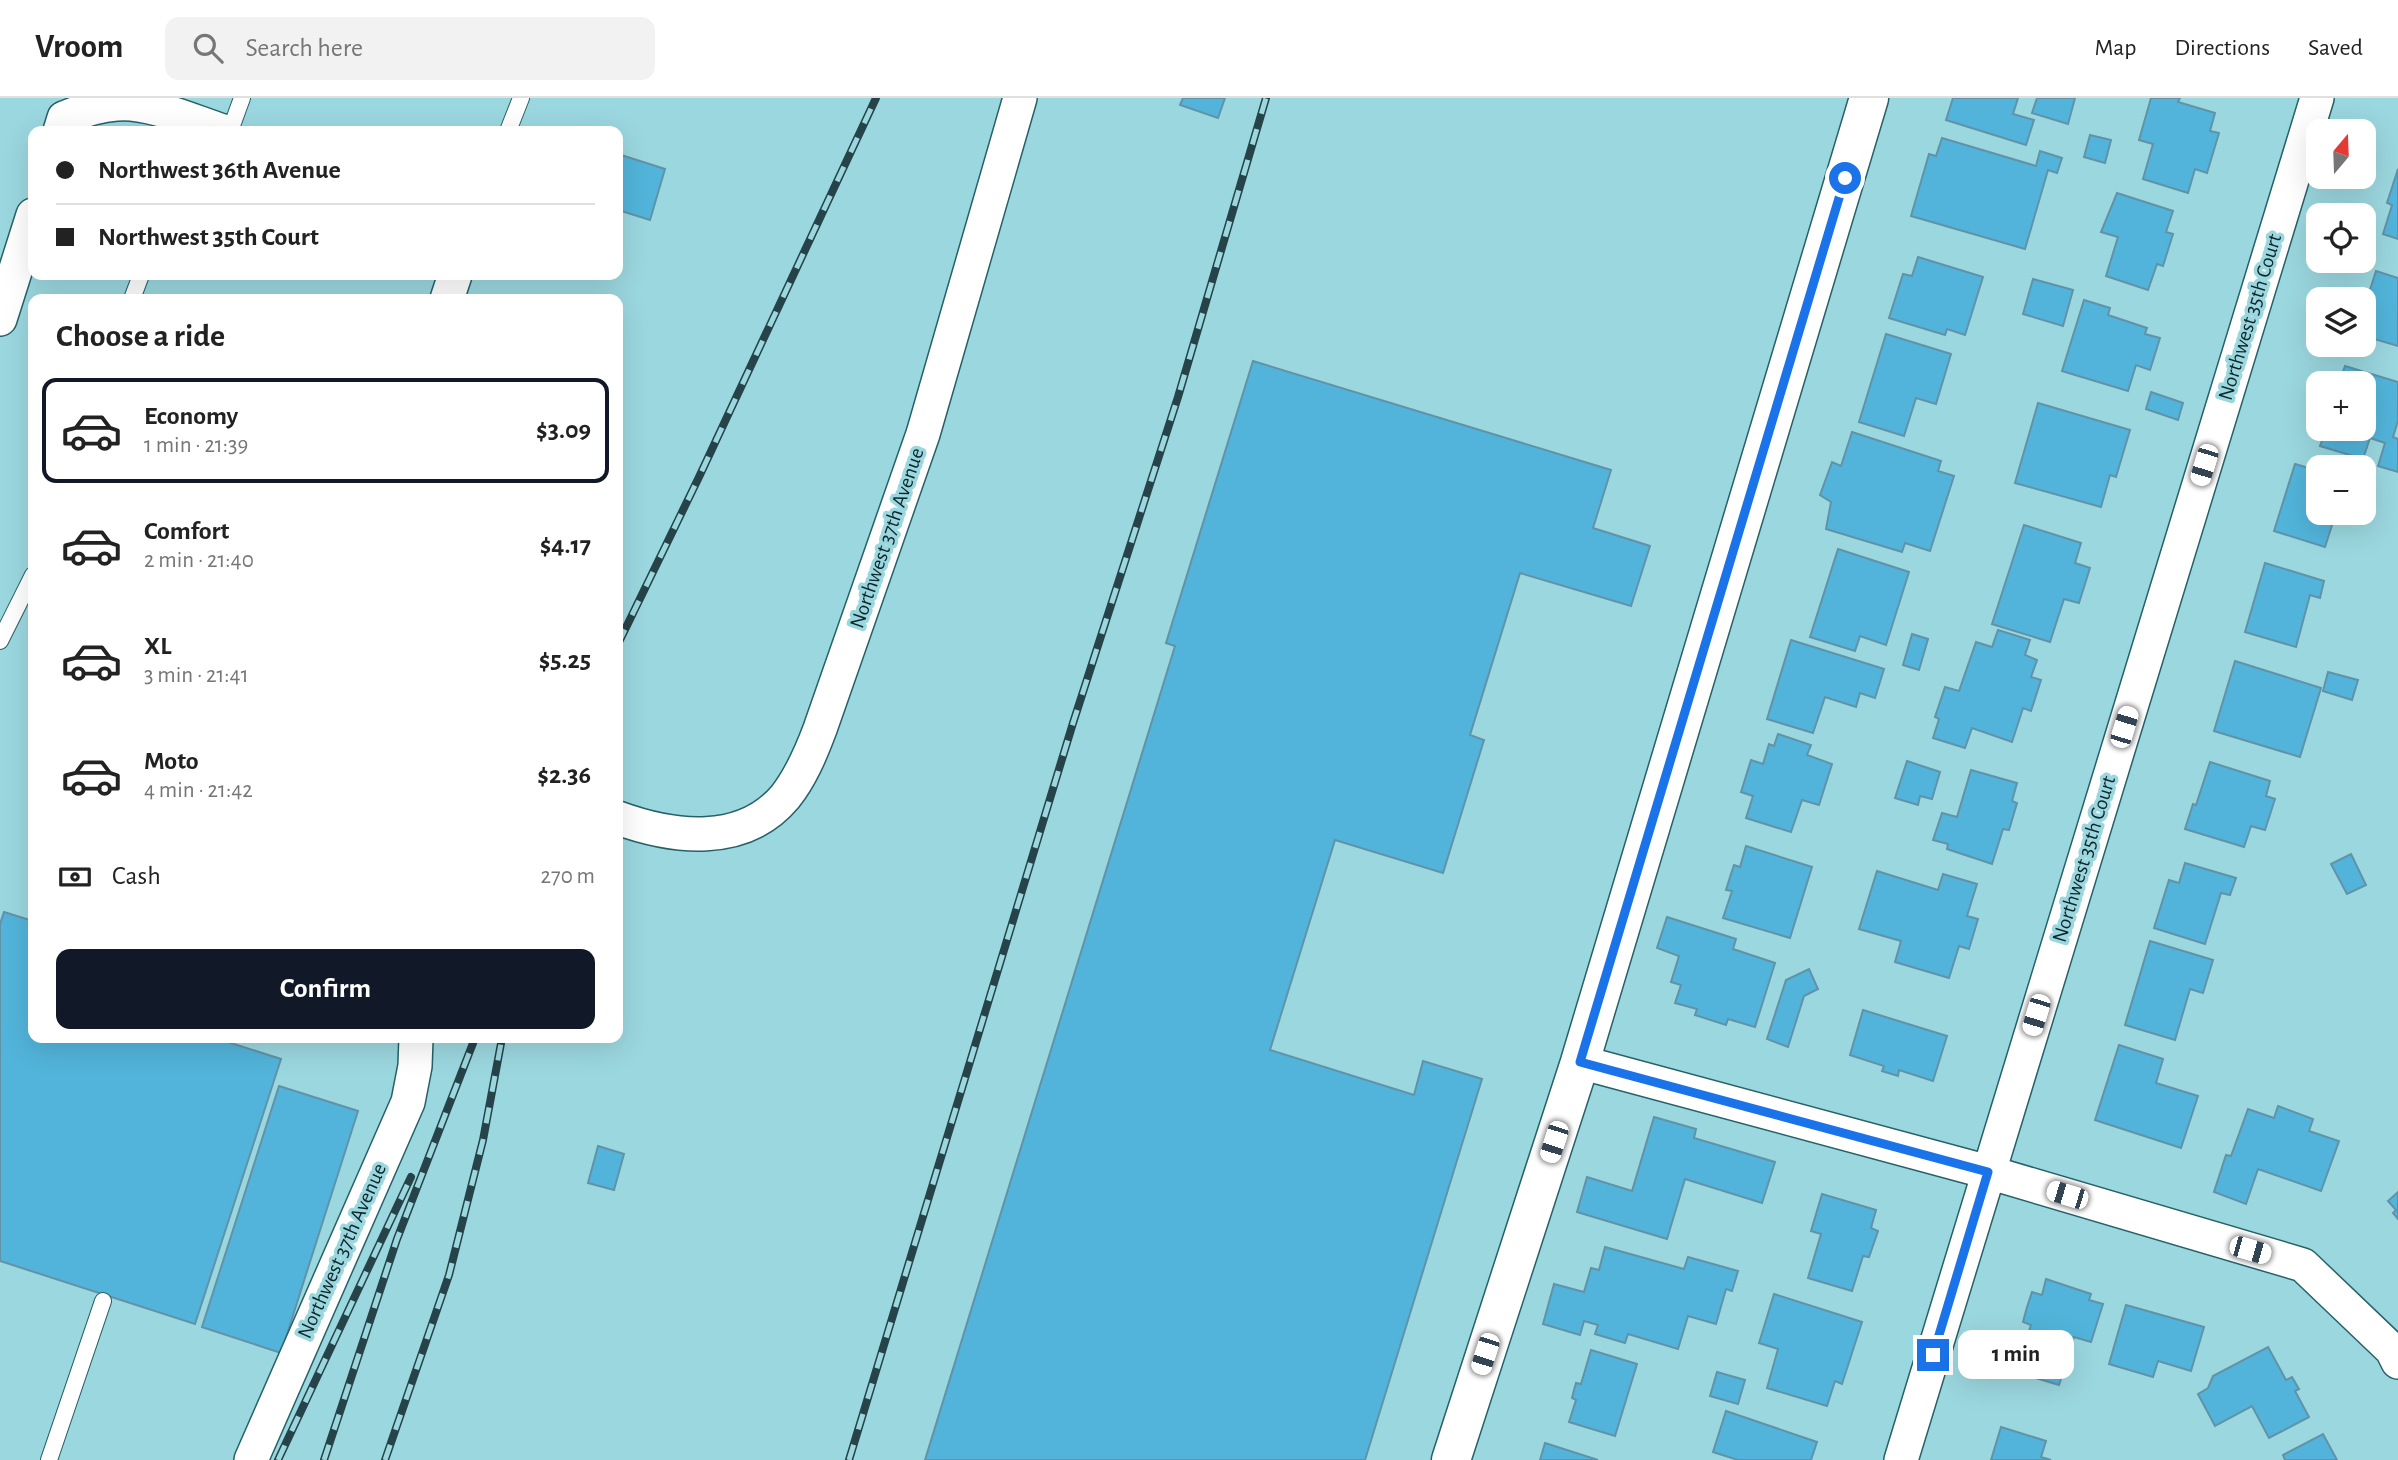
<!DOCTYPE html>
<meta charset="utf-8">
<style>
:root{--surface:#fff;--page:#f2f2f2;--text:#222;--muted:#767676;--line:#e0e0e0;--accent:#111827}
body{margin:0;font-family:"Alegreya Sans",sans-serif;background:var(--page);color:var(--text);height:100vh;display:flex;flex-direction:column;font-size:26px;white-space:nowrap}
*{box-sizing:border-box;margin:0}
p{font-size:23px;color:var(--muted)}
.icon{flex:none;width:38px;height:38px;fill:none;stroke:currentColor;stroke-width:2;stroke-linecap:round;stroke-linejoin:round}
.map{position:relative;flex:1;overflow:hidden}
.side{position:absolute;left:28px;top:196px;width:595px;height:749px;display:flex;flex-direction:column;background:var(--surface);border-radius:14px;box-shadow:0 7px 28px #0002}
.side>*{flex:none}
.guide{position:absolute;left:28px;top:28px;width:595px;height:154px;border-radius:14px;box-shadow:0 7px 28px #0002;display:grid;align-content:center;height:154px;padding:0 28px;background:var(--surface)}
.needle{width:46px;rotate:19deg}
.fabs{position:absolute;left:2306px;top:21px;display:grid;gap:14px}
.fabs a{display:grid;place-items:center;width:70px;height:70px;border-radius:14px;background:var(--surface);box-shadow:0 7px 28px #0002;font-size:35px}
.end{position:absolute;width:32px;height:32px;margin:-16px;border:9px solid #1a73e8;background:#fff;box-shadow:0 0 0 4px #fff}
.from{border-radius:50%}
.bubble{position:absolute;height:49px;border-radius:14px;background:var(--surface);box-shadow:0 7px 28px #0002;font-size:23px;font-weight:700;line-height:49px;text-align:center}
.car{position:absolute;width:21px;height:42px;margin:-21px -10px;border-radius:9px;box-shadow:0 0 5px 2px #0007;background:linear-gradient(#fff 24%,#345 0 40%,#fff 0 76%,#345 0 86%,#fff 0)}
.guide b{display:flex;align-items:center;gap:24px;height:66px;font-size:26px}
.guide b+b{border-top:2px solid var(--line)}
.guide i{width:18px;height:18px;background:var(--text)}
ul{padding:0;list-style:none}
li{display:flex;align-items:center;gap:21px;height:105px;margin:0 14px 10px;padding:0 14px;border:4px solid transparent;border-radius:14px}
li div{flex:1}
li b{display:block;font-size:26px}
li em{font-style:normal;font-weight:700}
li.selected{border-color:var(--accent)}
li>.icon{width:63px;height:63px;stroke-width:1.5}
h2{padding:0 28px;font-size:32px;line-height:84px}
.pay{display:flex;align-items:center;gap:18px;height:77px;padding:0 28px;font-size:26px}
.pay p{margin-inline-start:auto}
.action{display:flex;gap:14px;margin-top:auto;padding:14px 28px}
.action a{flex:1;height:80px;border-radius:14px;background:var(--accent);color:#fff;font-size:28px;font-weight:700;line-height:80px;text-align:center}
header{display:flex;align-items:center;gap:42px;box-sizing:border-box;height:98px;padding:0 35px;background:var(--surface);border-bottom:2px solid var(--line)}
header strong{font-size:33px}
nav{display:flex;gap:38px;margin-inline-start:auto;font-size:24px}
.search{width:490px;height:63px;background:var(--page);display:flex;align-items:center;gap:18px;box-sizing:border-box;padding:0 24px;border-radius:14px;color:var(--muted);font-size:26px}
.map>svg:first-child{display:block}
.building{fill:#52b4da;stroke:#6193a8;stroke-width:2}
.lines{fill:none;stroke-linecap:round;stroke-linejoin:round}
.service-casing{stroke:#266168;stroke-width:18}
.minor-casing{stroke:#266168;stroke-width:36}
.tertiary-casing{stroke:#266168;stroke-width:41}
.service{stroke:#fff;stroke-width:16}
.minor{stroke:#fff;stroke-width:33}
.tertiary{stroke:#fff;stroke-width:38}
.rail-casing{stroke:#254348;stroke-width:8}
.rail{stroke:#9bd7df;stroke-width:5;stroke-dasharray:16;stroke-linecap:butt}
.route{stroke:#1a73e8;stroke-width:9}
.labels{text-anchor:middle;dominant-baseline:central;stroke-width:7;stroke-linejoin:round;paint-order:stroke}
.street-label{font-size:21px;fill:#0d2529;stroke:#9bd7df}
</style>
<header>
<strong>Vroom</strong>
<div class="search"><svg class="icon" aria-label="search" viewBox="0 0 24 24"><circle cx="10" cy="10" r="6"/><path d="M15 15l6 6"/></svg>Search here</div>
<nav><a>Map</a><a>Directions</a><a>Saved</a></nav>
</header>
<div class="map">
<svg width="2398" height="1362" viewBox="0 0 2398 1362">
<rect width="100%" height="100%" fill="#9bd7df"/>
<g class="building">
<path d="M1183,0H1225L1218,20L1180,7Z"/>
<path d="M1953,0H2018L2013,16L2034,22L2026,47L1946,22Z"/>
<path d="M2037,0H2075L2068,26L2032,15Z"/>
<path d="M2151,0H2180L2178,4L2215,15L2210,33L2219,35L2207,75L2195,71L2188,95L2143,81L2153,46L2139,42Z"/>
<path d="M2090,37L2111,42L2105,65L2084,59Z"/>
<path d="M1942,40L2036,68L2040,53L2062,60L2057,75L2048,72L2025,151L1911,118L1929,56L1936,58Z"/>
<path d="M618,56L665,71L650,122L618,112Z"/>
<path d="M2398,71V141L2383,136L2392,107L2387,105Z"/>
<path d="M2117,95L2173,113L2166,134L2173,136L2163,168L2157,166L2148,192L2106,178L2118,139L2101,134Z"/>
<path d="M1918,159L1983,179L1965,237L1947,231L1945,237L1889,220L1903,176L1912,178Z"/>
<path d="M2376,173L2398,180V248L2364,238V222L2371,202L2367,201Z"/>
<path d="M2033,181L2073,192L2063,228L2023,216Z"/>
<path d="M2084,202L2110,210L2108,217L2147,230L2145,236L2160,240L2150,272L2136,267L2128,293L2062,273Z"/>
<path d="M1886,236L1951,256L1936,306L1916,300L1904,338L1859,324Z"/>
<path d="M1253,263L1611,372L1593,430L1650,448L1631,508L1520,475L1470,637L1484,642L1443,775L1335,742L1270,952L1414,997L1423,963L1482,981L1365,1362H925L1175,548L1166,545Z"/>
<path d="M2345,268L2398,284V323L2393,339L2398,341V374L2378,368L2385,345L2370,340L2363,361L2320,348L2326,331H2364V285H2339Z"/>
<path d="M2151,294L2183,305L2178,322L2146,311Z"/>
<path d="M2038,305L2130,332L2116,379L2110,377L2101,409L2015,385Z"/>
<path d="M1852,334L1941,363L1938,373L1954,378L1930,453L1905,445L1902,454L1826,431L1831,404L1820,397L1832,364L1841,368Z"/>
<path d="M2295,366L2319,373V415H2336L2325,449L2274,433Z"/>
<path d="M2024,427L2081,445L2075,465L2090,470L2079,505L2064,501L2050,544L1992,526Z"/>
<path d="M1838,451L1909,474L1886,547L1860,538L1855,553L1810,539Z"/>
<path d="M2265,465L2324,483L2320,500L2310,497L2296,549L2245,534Z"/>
<path d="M1998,532L2030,542L2025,557L2037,562L2031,579L2041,582L2031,613L2023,610L2012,644L1972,630L1965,650L1933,640L1939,621L1935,619L1945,589L1959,593L1976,544L1992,549Z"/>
<path d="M1912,536L1928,541L1919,572L1903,567Z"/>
<path d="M1791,542L1884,571L1875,600L1860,595L1856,609L1825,599L1813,635L1767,621Z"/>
<path d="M2235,563L2321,590L2300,659L2214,633Z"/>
<path d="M2328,574L2358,582L2352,602L2323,593Z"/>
<path d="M1778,636L1811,647L1807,657L1832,666L1819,707L1802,702L1791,734L1746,720L1753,698L1741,694L1751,662L1763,666L1769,646L1774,648Z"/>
<path d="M1907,663L1940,674L1932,701L1920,698L1918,707L1895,700Z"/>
<path d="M2210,664L2270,683L2266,698L2275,701L2265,732L2251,728L2244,749L2185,731L2193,706L2196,707Z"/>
<path d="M1971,672L2017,685L2012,703L2017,705L2009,732L2003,731L1992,766L1947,751L1948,746L1933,742L1942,715L1957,719Z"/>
<path d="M1746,748L1812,769L1790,840L1723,820L1732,793L1726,792L1730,779L1734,767L1740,769Z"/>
<path d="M2351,756L2366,787L2347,796L2331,766Z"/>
<path d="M2185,765L2236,780L2230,797L2221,795L2205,846L2154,830L2169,782L2179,785Z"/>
<path d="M1877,773L1938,792L1943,776L1977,786L1967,818L1978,821L1969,851L1959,848L1949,880L1895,864L1901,843L1859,831Z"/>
<path d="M4,814L33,823V940H215L281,961L195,1226L0,1163V826Z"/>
<path d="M1667,819L1736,841L1733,851L1775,865L1755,929L1728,921L1726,927L1695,917L1697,911L1675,905L1681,887L1671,884L1679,858L1657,850Z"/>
<path d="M2150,843L2213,862L2203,895L2190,891L2175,942L2125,927Z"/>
<path d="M1809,871L1818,891L1804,898L1788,949L1767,941L1786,882Z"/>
<path d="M1863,912L1947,938L1933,983L1899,972L1898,978L1882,973L1884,968L1850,957Z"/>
<path d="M2119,947L2163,961L2156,985L2198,998L2181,1050L2095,1022Z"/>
<path d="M279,988L358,1013L281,1255L202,1229Z"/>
<path d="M2278,1008L2313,1021L2309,1033L2339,1043L2321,1093L2258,1071L2246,1106L2214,1094L2226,1057L2231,1058L2248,1011L2274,1020Z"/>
<path d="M1654,1019L1696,1031L1694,1040L1775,1064L1762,1105L1685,1081L1667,1141L1577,1114L1587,1079L1632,1093Z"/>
<path d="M598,1048L624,1056L614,1092L588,1085Z"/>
<path d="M2398,1094V1121L2393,1115L2396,1112L2388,1103Z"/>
<path d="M1822,1096L1876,1112L1871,1130L1878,1133L1869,1159L1863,1158L1852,1193L1808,1180L1821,1136L1811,1133Z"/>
<path d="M1605,1149L1684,1171L1688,1159L1738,1173L1732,1193L1726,1191L1716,1226L1688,1218L1678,1251L1628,1236L1625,1245L1595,1236L1598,1227L1584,1223L1580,1237L1543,1226L1554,1186L1584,1194L1591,1170L1599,1172Z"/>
<path d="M2046,1181L2091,1196L2089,1202L2103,1206L2091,1244L2074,1239L2059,1287L2029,1278L2031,1270L2018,1266L2031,1227L2023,1224L2027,1209L2032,1194L2042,1197Z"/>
<path d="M1774,1196L1862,1224L1842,1286L1835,1283L1827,1308L1767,1290L1778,1251L1759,1245Z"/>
<path d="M2126,1207L2204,1229L2191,1273L2158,1263L2153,1279L2109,1266Z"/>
<path d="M2268,1249L2286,1282L2292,1279L2299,1291L2295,1293L2309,1319L2269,1340L2252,1308L2215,1328L2198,1296L2208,1290L2213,1278Z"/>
<path d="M1591,1252L1637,1266L1615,1338L1569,1324L1576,1302L1572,1300L1574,1292L1576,1285L1581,1286Z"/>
<path d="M1717,1274L1745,1282L1738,1306L1710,1298Z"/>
<path d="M1726,1313L1817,1344L1811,1362H1738L1713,1354Z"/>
<path d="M2001,1329L2046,1343L2041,1359L2051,1362H1991Z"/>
<path d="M2323,1336L2337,1362H2285L2283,1357Z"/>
<path d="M1545,1345L1598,1362H1540Z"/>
</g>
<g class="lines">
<g class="service-casing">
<g id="service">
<path d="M230,33L242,0"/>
<path d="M508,33L521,0"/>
<path d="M132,201L141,177"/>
<path d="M0,543L33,477"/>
<path d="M49,1362L103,1203"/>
</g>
</g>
<g class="minor-casing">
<g id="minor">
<path d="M60,33L64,20C81,13 98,7 117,6C148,3 192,23 223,33"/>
<path d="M447,201L455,177"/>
<path d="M0,221L33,117"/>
<path d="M618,720C673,740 743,749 785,699C801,679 811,655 820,631L923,336L1020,0"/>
<path d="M1580,964L1988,1074L2303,1167L2392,1252L2398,1264"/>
<path d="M251,1362L408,1004L415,968L416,940"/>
<path d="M1901,1362L2317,0"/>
</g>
</g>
<g class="tertiary-casing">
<path id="tertiary" d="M1451,1362L1580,964L1869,0"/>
</g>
<use href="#service" class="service"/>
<use href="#minor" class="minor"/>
<use href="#tertiary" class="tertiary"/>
<g class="rail-casing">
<g id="rail">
<path d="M618,546L699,379L876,0"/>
<path d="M278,1362L411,1079"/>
<path d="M324,1362L397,1141L475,940"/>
<path d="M385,1362L449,1177L483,1042L502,940"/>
<path d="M849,1362L1073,625L1178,299L1266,0"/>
</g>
</g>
<use href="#rail" class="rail"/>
</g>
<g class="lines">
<path class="route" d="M1845,80L1580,964L1988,1074L1933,1257"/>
</g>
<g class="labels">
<g class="street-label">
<text transform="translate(2250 219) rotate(-73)">Northwest 35th Court</text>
<text transform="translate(887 440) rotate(-71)">Northwest 37th Avenue</text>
<text transform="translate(2084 761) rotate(-73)">Northwest 35th Court</text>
<text transform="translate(342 1153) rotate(-66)">Northwest 37th Avenue</text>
</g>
</g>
</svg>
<div class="fabs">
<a><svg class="needle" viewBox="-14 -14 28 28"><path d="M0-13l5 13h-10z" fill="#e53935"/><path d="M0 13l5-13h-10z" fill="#767676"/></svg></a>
<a><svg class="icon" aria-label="locate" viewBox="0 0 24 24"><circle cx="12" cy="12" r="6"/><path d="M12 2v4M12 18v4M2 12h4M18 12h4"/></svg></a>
<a><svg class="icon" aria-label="layers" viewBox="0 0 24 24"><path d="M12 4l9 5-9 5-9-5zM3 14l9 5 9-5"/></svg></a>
<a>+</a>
<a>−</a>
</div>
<i class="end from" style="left:1845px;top:80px"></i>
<i class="end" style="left:1933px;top:1257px"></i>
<div class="bubble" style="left:1958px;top:1232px;width:116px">1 min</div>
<i class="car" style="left:2204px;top:367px;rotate:197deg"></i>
<i class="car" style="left:2124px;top:629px;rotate:17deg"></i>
<i class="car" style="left:2036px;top:917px;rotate:197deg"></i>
<i class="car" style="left:1554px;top:1044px;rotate:198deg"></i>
<i class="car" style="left:2067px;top:1097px;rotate:287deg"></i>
<i class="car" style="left:2250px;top:1152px;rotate:106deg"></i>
<i class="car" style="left:1485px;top:1256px;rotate:198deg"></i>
<div class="guide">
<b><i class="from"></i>Northwest 36th Avenue</b>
<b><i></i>Northwest 35th Court</b>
</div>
<section class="side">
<h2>Choose a ride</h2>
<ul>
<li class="selected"><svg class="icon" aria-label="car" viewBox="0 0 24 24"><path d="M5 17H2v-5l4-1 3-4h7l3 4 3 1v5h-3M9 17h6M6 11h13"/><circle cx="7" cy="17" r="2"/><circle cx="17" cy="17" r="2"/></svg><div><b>Economy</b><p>1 min · 21:39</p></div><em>$3.09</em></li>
<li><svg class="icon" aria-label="car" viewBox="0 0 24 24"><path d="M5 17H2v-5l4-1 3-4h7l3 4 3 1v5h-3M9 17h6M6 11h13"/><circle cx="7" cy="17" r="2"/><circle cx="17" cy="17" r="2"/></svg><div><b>Comfort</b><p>2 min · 21:40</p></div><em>$4.17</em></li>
<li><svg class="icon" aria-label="car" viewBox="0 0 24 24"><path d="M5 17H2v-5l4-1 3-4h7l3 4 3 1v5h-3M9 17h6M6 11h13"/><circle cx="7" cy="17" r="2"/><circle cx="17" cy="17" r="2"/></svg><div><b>XL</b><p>3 min · 21:41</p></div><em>$5.25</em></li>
<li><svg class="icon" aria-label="car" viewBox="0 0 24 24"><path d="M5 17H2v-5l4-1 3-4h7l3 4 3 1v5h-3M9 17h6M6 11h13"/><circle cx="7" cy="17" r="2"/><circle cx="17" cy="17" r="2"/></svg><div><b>Moto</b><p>4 min · 21:42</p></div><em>$2.36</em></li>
</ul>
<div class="pay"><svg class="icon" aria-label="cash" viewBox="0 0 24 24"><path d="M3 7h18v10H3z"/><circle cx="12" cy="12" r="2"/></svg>Cash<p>270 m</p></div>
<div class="action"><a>Confirm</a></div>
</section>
</div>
